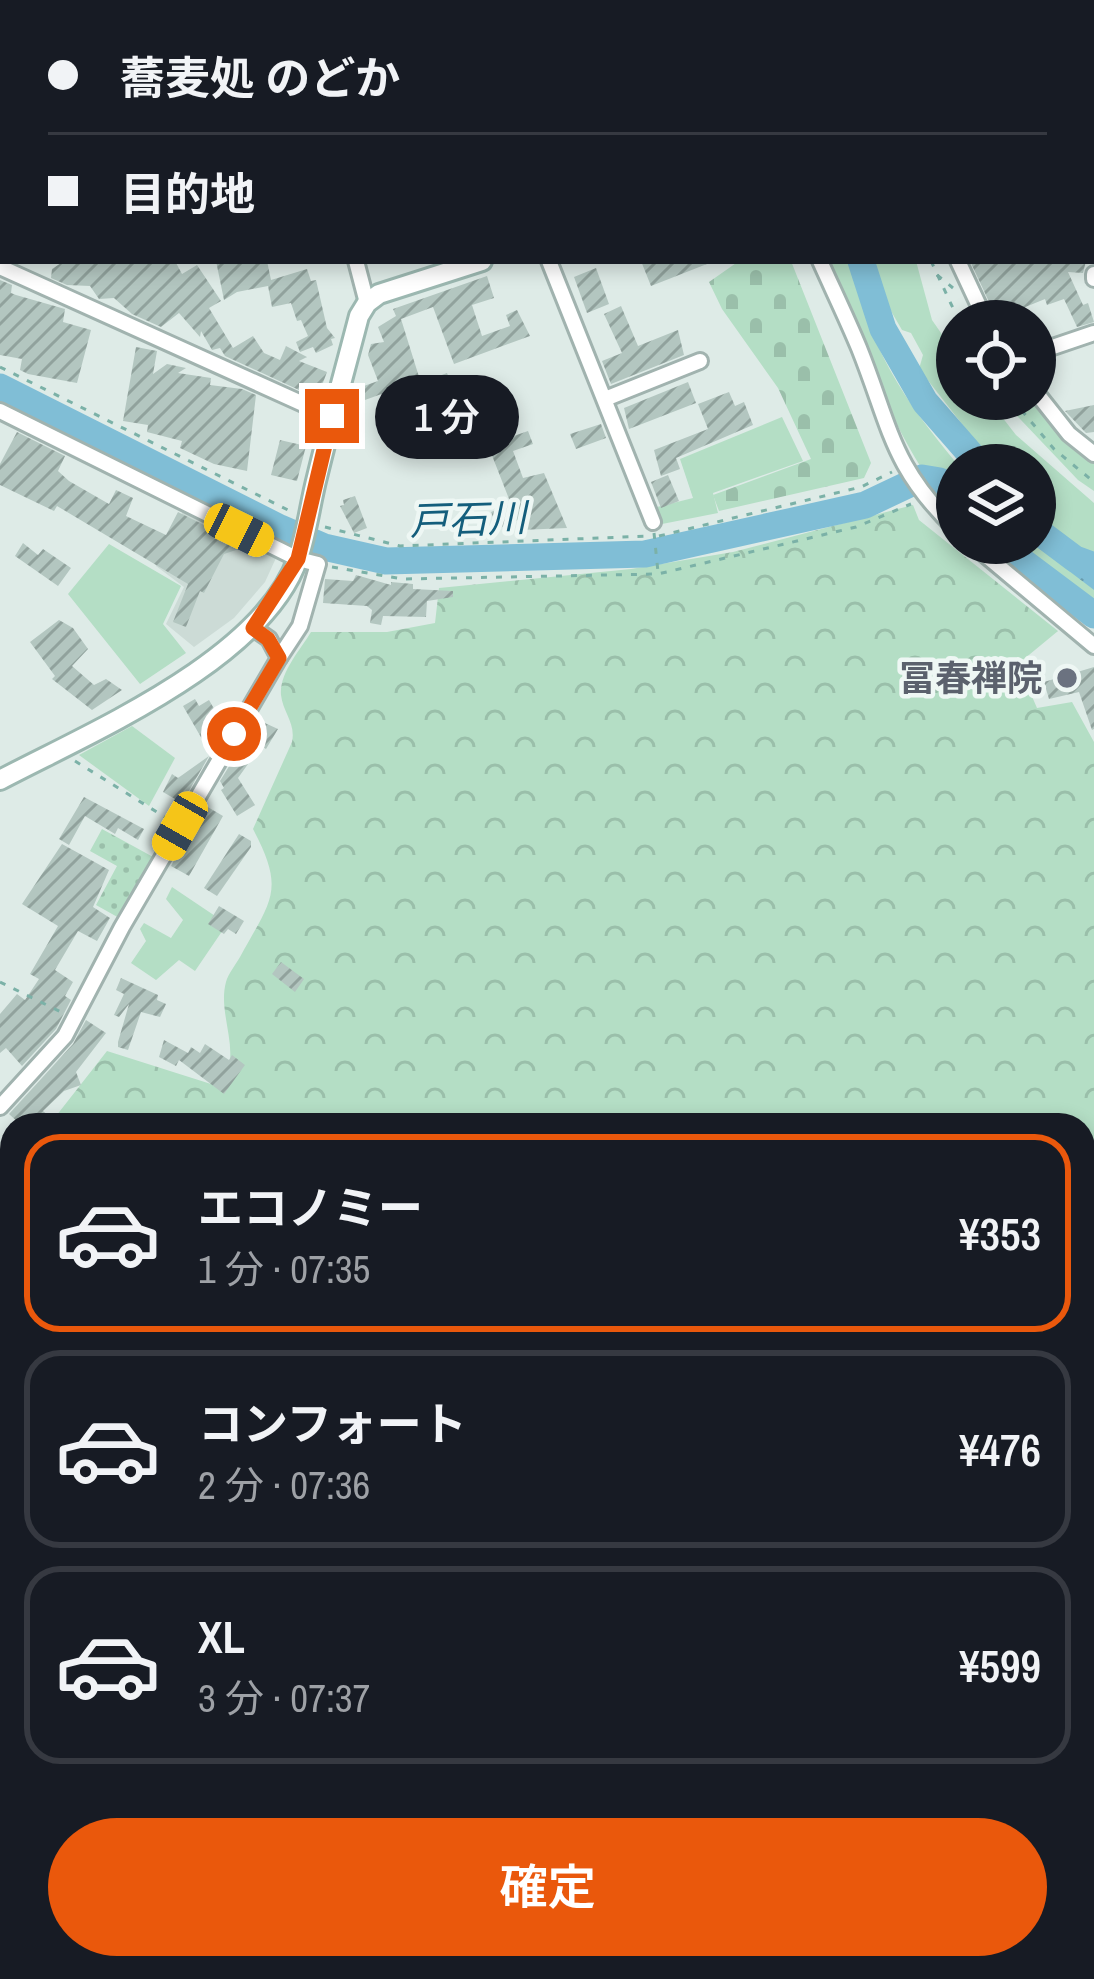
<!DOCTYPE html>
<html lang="ja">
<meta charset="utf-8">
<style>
:root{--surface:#171b24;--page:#20242c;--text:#f1f3f6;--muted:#9ea1a6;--line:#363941;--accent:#ea580c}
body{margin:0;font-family:"Archivo Narrow","Noto Sans JP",sans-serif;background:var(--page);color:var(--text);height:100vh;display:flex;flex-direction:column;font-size:45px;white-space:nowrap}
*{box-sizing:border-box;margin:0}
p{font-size:39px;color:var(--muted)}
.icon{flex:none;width:66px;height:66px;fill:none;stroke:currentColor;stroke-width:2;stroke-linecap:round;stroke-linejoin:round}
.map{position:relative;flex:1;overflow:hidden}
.sheet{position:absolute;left:0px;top:1113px;width:1095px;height:867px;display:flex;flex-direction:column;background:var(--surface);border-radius:36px 36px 0 0;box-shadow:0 6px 18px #0003}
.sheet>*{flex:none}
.guide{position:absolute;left:0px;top:0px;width:1095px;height:264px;box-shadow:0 6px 18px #0003;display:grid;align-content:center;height:264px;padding:0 48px;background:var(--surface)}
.fabs{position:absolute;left:936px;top:300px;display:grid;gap:24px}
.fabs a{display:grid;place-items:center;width:120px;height:120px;border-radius:50%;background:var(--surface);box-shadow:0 6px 18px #0003;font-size:60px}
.end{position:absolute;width:54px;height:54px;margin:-27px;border:15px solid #ea580c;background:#fff;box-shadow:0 0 0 6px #fff}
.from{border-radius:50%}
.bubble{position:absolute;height:84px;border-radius:42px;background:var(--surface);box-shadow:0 6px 18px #0003;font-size:39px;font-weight:600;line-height:84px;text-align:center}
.car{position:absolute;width:36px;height:72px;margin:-36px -18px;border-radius:15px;box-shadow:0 0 9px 3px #0007;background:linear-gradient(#f5c518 24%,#345 0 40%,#f5c518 0 76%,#345 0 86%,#f5c518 0)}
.guide b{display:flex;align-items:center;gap:42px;height:114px;font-size:45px}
.guide b+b{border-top:3px solid var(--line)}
.guide i{width:30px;height:30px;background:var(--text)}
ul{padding:21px 0 0;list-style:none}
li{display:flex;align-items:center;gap:36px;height:198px;margin:0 24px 18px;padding:0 24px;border:6px solid var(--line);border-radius:36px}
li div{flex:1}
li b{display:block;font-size:45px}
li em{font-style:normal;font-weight:600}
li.selected{border-color:var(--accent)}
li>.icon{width:108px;height:108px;stroke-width:1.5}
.primary-button{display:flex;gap:24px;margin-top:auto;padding:24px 48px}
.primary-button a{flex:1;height:138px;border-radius:72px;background:var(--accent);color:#fff;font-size:48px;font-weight:600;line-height:138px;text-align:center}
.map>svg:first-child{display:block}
.built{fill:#ccdbd6}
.grass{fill:#b4dec5}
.forest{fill:url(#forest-crowns)}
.cemetery{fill:url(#cemetery-stones)}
.park{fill:url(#park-dots)}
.water{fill:url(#water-ripples)}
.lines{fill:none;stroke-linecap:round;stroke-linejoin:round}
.river{stroke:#80bed6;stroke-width:27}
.building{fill:url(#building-hatch)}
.lane-casing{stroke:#a1b3af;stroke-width:12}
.street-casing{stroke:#a1b3af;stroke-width:20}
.secondary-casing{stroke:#9cb8b1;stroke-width:24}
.path{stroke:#7bb1a7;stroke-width:3;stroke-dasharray:6 9;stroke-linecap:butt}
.lane{stroke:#fff;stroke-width:6}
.street{stroke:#fff;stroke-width:14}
.secondary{stroke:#fff;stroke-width:18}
.route{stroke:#ea580c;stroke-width:15}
.worship-dot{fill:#6b7280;stroke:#eef7f4;stroke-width:4.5}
.labels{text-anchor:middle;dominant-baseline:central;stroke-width:9;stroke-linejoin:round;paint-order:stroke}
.worship-label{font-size:36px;font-weight:bold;fill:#5b616d;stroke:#eef7f4;text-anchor:end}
.water-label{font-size:39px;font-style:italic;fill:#145e7c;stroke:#eef7f4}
</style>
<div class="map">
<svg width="1094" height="1979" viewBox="0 0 1094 1979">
<defs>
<pattern id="forest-crowns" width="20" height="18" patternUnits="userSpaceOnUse" patternTransform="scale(3)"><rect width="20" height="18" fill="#b4dec5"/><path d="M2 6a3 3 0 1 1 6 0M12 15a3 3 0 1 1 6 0" fill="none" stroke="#9abfaa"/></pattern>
<pattern id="cemetery-stones" width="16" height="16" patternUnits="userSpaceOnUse" patternTransform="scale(3)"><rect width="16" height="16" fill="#b4dec5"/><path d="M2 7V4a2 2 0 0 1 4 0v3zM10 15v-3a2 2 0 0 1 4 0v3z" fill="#9abfaa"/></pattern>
<pattern id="park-dots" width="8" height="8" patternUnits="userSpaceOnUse" patternTransform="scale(3)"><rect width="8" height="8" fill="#b4dec5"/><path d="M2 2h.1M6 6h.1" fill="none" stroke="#9abfaa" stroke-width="1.8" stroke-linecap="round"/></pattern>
<pattern id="water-ripples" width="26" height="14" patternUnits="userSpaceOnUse" patternTransform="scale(3)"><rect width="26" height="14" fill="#80bed6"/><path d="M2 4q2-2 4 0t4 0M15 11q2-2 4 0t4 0" fill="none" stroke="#689cae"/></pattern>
<pattern id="building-hatch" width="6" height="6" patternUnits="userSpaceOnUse" patternTransform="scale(3)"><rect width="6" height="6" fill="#b3c6c0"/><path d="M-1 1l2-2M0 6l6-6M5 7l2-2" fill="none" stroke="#91a29d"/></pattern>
</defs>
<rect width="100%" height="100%" fill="#deebe7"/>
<path class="built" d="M184,509L276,558L265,582L234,618L194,647L166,624L184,587L156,566Z"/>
<g class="grass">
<path d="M829,261H855C865,345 905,401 958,465L957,512C896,453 863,340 829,261Z"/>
<path d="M862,261H916L932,320L957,356V399H988L1016,435L1094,503V564L1035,515V465H994L919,369L923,355L911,333L902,330Z"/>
<path d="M1001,399H1033L1094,455V491L1078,480Z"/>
<path d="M782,417L803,461L713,493L718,513L662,524L657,507L693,498L680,459Z"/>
<path d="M1035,534L1094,581V626L991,543H1035Z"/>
<path d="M109,544L181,586L163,624L186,653L140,684L68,594Z"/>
<path d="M132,726L175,758L149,806L79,755Z"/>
<path d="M172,887L227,924L195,971L179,960L156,980L131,963L146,941L140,929L144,923L171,938L183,920L166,899Z"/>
<path d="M1083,1666L1094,1669V1816L1083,1826Z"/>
</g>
<g class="forest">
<path d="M913,505L919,520L1058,631L1018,664L1037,708L1072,702L1094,742V1493L1083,1483V1125H49L107,1051L211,1084L223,1083C242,1050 217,1015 226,982C228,974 236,964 240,957C271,900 286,891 253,829L292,742C296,723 283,713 281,695C279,673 301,649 311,632H387L435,623L439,588L631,569L733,552Z"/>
<path d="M12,1330V1968H662L660,1979H0V1347Z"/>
</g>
<path class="cemetery" d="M739,261H791L871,463L864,478L719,511L713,495L811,459L778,388L722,309L709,282Z"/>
<path class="park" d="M102,829L155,858L121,919L96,905L117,866L90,851Z"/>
<path class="water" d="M1045,538L1094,557V590L1069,571Z"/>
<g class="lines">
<g class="river">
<path d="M772,0L773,3"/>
<path d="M861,261L883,329L925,402L980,465"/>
<path d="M0,387L280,528L324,547L386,561L645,554L865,505L922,478L940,481L957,500"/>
<path d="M1035,529L1075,559L1094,566"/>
<path d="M998,543L1094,615"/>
</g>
</g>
<g class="building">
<path d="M64,261H175L182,274L197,265L221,301L209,308L233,348L253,336L264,353L280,360L286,346L307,357L299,361L327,372L321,388L316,386L312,396L225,356L220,348L212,350L201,331L200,337L179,313L161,327L132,314L114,298L99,299L90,286L67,285L51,278L52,269Z"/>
<path d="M216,261H267L271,280L307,269L311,281L316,280L327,328L335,338L331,339L333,345L316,353L313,347L300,352L296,342L308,336L301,320L297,321L291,303L272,307L268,286L237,292L224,300Z"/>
<path d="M641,261H712V262L651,286Z"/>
<path d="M970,261H1086L1083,273L1068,272L1083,305L1088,303L1094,322L1077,327L1064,299L1047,305L1045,299L1018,310L1023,321H998Z"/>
<path d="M596,268L609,304L587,313L574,277Z"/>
<path d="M487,276L494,298L472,305L482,336L510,326L506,315L517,310L530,336L454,364L433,307L401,319L420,380L365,400L361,387L378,381L368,355L371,344L384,342L378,327L396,316L393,309Z"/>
<path d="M0,280L12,285L11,293L16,295L65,309L63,322L91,330L77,383L28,374L20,370L22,359L0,355Z"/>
<path d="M621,306L638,346L678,330L684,355L611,384L602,361L622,353L604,314Z"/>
<path d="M136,347L157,351L153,374L167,364L186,368L178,373L211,378L210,385L242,389L256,395L247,471L214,464L180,448L182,441L147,432L148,425L123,421Z"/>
<path d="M447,373L461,408L397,434L391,419L424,406L415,385Z"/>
<path d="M688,382L696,403L629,429L624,408Z"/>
<path d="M729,392L735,406L744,402L753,425L676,458L680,469L661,476L654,450L708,429L698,404Z"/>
<path d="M1094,405V432L1086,433L1065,411Z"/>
<path d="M601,424L606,438L576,449L570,434Z"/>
<path d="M501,429L503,437L508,438L528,431L533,444L513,451L523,478L544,473L567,528L521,530L518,520L498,529L491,512L511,504L484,435Z"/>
<path d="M17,432L65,456L58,471L69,481L109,504L116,490L133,498L126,516L166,535L178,512L236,541L239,549L224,554L204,593L200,591L186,627L173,622L188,584L57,506L54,511L0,485V464Z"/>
<path d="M280,440L306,446L297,481L271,475Z"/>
<path d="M668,475L679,501L661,508L651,482Z"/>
<path d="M355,496L367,528L354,533L340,506L344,505L343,500Z"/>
<path d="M23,543L38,555L43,549L71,568L58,586L15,556Z"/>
<path d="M356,575L391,585V582L413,584V589L453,591V597L427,601L426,617L383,616L381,625L370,623L372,610L367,606L323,603L325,579L353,581Z"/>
<path d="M59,620L73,628L88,649L72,666L94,685L106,679L122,690L92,710L52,679L55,676L30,642Z"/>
<path d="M1094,667V729L1092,730L1079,692L1049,699L1044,682Z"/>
<path d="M195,699L199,706L209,700L224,726L202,739L183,706Z"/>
<path d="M256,719L278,729L266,749L251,740L254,735L249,731Z"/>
<path d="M236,755L248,764L238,778L255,805L237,816L221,790L224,788L220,781Z"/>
<path d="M209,756L182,803L163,792L172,774L178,778Z"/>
<path d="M84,797L144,829L138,840L118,828L115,834L85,816L69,845L59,839Z"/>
<path d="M206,806L223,816L189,876L171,866L178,853L182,855Z"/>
<path d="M239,834L251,841V847L217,896L204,888Z"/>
<path d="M62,844L109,870L93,907L110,918L97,941L78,931L55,970L73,982L65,996L71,1000L56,1029L22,1066L6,1048L0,1053V1014L17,994L25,1000L39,979L30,974L58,926L22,904Z"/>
<path d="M219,906L244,921L236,934L228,929L224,934L208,924Z"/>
<path d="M281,962L304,979L295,992L272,974Z"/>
<path d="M121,978L158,995L157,1000L166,1004L160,1017L141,1012L128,1050L118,1047V1042L129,1004L119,1017L114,1015L124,994L116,990Z"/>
<path d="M86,1020L106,1033L76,1072L81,1085L64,1091L43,1111L49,1116L41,1125H21L9,1114L73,1044Z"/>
<path d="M164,1040L188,1053L191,1047L200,1053L205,1044L229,1060L232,1055L245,1065L224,1094L179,1060L176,1066L159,1057Z"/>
<path d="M0,1168L12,1174V1243L0,1237Z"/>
</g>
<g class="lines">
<g class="lane-casing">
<g id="lane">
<path d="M91,3L92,2"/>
<path d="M0,114L3,110"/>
</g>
</g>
<g class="street-casing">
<g id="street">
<path d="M291,0V3"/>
<path d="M704,0L706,3"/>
<path d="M718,0L719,3"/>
<path d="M853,0L854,3"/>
<path d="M940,0L941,3"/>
<path d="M158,3L178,0"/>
<path d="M401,3L408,0"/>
<path d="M1092,74H1094"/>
<path d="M0,91L3,94"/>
<path d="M1092,122H1094"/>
<path d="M1092,179H1094"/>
<path d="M0,192L3,188"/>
<path d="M356,261L367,303"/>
<path d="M549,261L653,522"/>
<path d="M820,261C833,290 847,319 859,348C891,428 891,467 957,530"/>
<path d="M958,261L986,321"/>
<path d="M0,267L332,417"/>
<path d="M1094,274V279"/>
<path d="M1035,353L1094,333"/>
<path d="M1035,391L1069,434L1094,454"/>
<path d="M605,399L700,361"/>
<path d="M0,411L298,559L318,564L300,626L279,658"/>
<path d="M971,543L1094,646"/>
<path d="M0,1107L65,1036L122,927L279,658L269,639L253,628"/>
<path d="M1083,1836L1094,1825"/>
<path d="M905,1968L906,1979"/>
</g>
</g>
<g class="secondary-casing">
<g id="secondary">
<path d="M1092,98L1094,97"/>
<path d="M0,780C91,732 263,660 298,558C307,533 310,504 317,477C330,423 345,370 359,316L367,303L379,294L482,261"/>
</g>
</g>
<g class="path">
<path d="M829,0L830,3"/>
<path d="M931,261L959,321"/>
<path d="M937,275L953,288"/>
<path d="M0,367L294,513"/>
<path d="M1012,399L1054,449L1094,482"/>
<path d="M325,527L400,546L649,536"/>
<path d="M654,533L658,572"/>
<path d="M659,536L861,487L892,472"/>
<path d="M332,567L403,579L658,574L856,527L911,504"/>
<path d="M75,761L168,819"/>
<path d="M0,982L63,1013"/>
</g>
<use href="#lane" class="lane"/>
<use href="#street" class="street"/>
<use href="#secondary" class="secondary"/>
</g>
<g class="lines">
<path class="route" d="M234,734L279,658L268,639L253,628L298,559L332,416"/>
</g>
<circle class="worship-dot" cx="1067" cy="678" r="12"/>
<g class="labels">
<g class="worship-label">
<text x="1043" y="678">冨春禅院</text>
</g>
<g class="water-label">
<text transform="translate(468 519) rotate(-2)">戸石川</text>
</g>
</g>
</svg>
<div class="fabs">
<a><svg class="icon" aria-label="locate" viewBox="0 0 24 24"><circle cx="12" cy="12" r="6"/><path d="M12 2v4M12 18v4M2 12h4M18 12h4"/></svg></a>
<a><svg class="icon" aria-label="layers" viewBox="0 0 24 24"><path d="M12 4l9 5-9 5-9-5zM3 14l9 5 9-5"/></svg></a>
</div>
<i class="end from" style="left:234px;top:734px"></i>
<i class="end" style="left:332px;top:416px"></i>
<div class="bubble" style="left:375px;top:375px;width:144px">1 分</div>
<i class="car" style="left:239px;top:530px;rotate:116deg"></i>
<i class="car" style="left:180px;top:826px;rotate:210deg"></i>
<div class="guide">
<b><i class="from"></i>蕎麦処 のどか</b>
<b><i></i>目的地</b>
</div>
<section class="sheet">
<ul>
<li class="selected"><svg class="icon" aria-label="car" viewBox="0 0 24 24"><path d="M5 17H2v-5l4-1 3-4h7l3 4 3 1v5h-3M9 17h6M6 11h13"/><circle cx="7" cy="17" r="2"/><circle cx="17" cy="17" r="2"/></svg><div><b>エコノミー</b><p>1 分 · 07:35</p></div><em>¥353</em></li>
<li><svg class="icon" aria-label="car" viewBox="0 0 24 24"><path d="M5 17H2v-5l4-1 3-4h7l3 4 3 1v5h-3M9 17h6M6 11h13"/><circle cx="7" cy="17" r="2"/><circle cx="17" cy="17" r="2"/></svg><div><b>コンフォート</b><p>2 分 · 07:36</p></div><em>¥476</em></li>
<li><svg class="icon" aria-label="car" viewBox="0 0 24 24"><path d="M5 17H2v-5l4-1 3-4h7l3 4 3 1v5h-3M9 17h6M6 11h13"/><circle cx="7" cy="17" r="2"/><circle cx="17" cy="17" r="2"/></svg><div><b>XL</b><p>3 分 · 07:37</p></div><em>¥599</em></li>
</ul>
<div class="primary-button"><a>確定</a></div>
</section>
</div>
